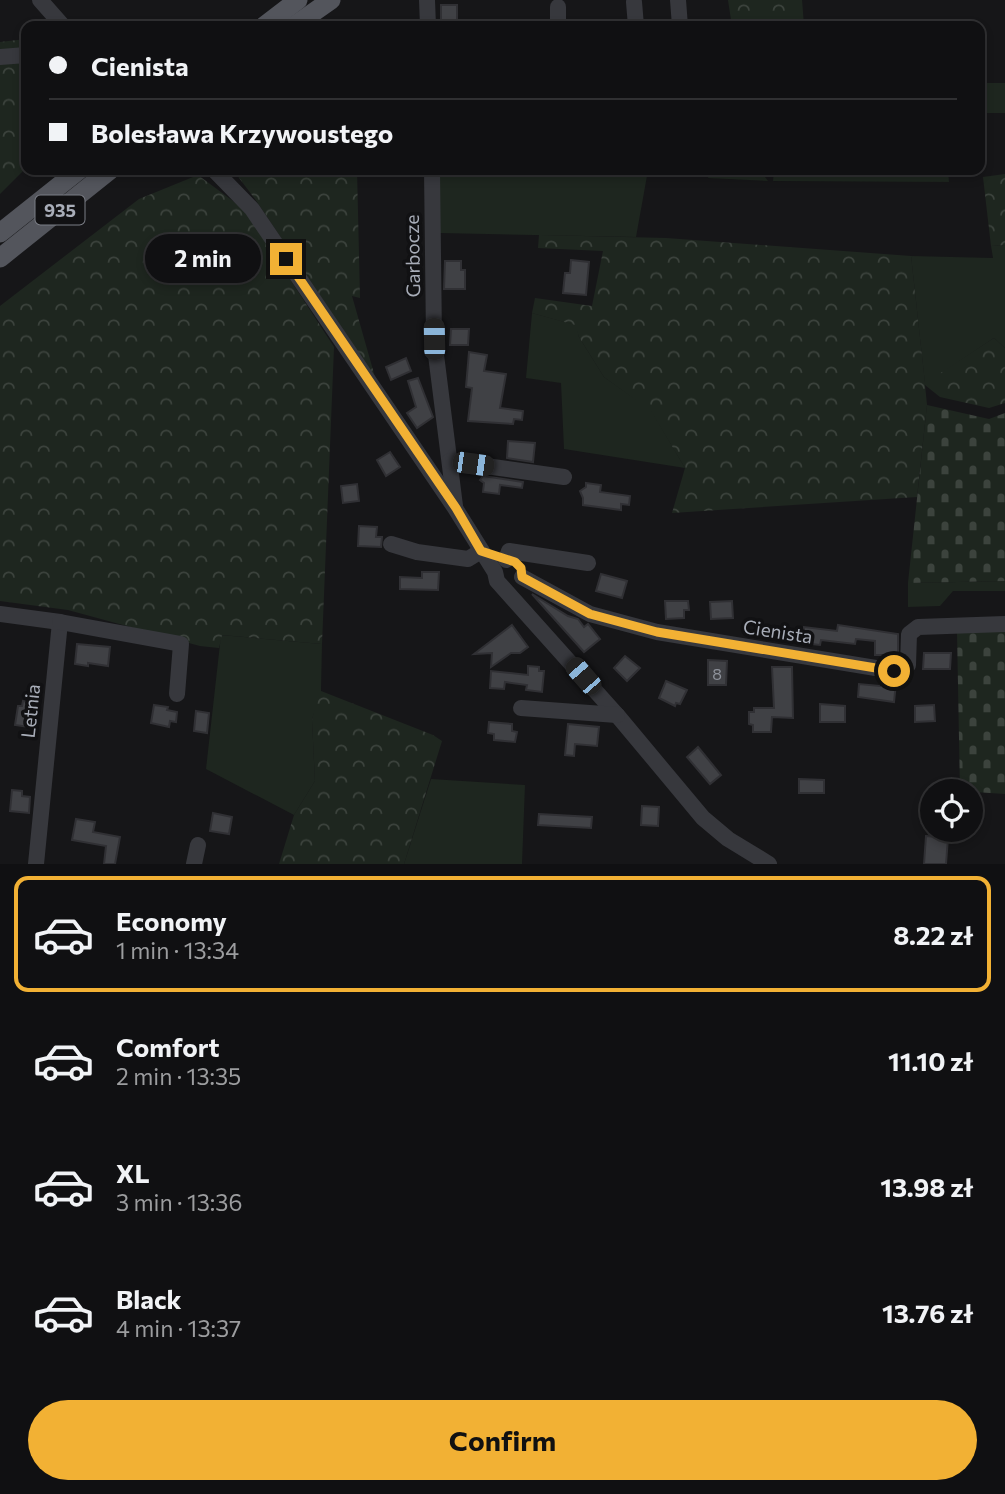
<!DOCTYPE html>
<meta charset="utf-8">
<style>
:root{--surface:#101012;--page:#1e1e20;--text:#f1f3f6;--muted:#9c9d9f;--line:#303032;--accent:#f2b134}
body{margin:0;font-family:Commissioner,sans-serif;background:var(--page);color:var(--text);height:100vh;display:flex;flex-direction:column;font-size:26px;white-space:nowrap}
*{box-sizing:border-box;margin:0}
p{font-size:23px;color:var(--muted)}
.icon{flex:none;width:38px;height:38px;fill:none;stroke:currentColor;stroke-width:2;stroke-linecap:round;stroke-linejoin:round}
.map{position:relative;height:864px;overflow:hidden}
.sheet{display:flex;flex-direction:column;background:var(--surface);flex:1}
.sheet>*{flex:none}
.banner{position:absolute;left:21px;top:21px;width:964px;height:154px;border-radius:14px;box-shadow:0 4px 10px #0003,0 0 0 2px var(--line);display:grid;align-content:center;height:154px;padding:0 28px;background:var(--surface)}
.controls{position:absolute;left:920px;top:779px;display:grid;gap:14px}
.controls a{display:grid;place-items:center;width:63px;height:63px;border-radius:50%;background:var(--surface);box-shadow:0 4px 10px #0003,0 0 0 2px var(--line);font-size:35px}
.end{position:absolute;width:32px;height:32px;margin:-16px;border:9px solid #f2b134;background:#111;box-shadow:0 0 0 4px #111}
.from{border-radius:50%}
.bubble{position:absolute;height:49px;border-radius:24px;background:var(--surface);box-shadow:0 4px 10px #0003,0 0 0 2px var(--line);font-size:23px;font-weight:700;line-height:49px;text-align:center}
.car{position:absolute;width:21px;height:42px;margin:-21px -10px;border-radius:9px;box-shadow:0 0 5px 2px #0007;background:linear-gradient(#222 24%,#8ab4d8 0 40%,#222 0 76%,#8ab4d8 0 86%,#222 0)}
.banner b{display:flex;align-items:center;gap:24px;height:66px;font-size:26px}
.banner b+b{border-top:2px solid var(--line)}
.banner i{width:18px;height:18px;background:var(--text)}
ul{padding:12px 0 0;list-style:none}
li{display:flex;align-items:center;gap:21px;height:116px;margin:0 14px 10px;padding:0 14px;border:4px solid transparent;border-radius:14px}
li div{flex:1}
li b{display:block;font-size:26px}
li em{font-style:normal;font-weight:700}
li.selected{border-color:var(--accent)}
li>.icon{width:63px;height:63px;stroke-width:1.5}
.cta{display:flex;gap:14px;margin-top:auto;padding:14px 28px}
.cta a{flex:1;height:80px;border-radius:42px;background:var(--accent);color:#111;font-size:28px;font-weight:700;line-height:80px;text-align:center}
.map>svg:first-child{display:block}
.grass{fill:#1e261f}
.forest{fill:url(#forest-crowns)}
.cemetery{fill:url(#cemetery-stones)}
.building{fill:#404145;stroke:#303034;stroke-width:2}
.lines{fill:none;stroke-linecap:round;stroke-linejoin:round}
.minor{stroke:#37383d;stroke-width:16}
.major{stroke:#53555c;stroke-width:19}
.route{stroke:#f2b134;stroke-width:9}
.labels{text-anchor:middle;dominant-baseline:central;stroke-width:7;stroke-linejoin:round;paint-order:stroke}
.number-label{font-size:16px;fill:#8e929b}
.shield{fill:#111113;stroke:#7b7e86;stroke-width:2}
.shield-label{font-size:18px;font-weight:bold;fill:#a8adb8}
.street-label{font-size:19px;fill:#a8adb8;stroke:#111113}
</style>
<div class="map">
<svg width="1005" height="864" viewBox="0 0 1005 864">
<defs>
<pattern id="forest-crowns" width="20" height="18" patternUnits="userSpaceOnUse" patternTransform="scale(1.75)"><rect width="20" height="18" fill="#1e261f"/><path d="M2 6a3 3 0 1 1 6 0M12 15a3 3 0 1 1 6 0" fill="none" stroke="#3c433d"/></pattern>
<pattern id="cemetery-stones" width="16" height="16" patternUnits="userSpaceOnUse" patternTransform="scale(1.75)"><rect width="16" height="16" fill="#1e261f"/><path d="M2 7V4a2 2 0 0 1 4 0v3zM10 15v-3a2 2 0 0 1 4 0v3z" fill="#3c433d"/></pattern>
</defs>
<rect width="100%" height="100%" fill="#161618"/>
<g class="grass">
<rect x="980" y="83" width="25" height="30"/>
<path d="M518,170H578L579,175L647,176L636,237L439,233L438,175L517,174Z"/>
<path d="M710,170H760L768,181L708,178Z"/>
<path d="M774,170H948L949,182L773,181Z"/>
<path d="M1005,245V348L994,338L925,384L911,256L993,258L991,246Z"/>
<path d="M532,313L576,325L579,337L604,377L651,410L685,468L564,449L561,383L526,378Z"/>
<path d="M1005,581V591H953L940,606L908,607V583Z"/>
<path d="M221,635L322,644L321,691L312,720L315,781L294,815L206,769Z"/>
<path d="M431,779L525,785L522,864H404Z"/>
</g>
<g class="forest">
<path d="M728,0H802L804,26H732Z"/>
<path d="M26,39V168L0,194V42Z"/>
<path d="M233,170H357L360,298L352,296L375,377L255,199Z"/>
<path d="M1005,174V245L991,246L983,177Z"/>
<path d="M198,175L245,210L334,347L322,644L222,635L219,648L200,646L68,610L0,601V306L139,199Z"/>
<path d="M539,235L666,238L911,256L925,383L994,338L1005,348V403L989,408L940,397L925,385L927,405L917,497L672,513L685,468L651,411L604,377L579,337L575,325L532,313L535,298L592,306L603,251L538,248Z"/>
<path d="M321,683V691L433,735L442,741L404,864H279L294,815L315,781L312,720Z"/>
</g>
<g class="cemetery">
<path d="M927,405L989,419L1005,413V581L908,583Z"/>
<path d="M1005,629V794L960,791L957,631Z"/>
</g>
<g class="building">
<rect x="441" y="5" width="16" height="21"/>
<path d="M571,260L589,262L586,295L563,293L565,273H570Z"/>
<path d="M445,261H461V270H465V289H444Z"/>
<path d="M451,329H469L468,345H450Z"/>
<path d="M469,352L487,355L484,371L506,374L500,408L523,411L522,420L514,419L513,424L468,421L472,388L466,387Z"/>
<path d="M406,358L411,371L391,380L386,367Z"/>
<path d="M418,378L433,417L417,428L407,413L416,407L408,381Z"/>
<path d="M508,441L535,443L533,462L507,458Z"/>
<path d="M390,452L400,467L386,476L377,460Z"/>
<path d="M483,476L523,482L522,488L500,485L499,494L483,492L484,483L480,480Z"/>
<path d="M586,483L601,485L600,492L630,496L629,505L621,504V510L583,505V498L580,491L586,487Z"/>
<path d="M357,484L359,501L343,503L341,486Z"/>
<path d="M359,526L377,527L376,537H382L381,547L358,546Z"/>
<path d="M422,572H439L438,590L400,589V577L422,578Z"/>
<path d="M601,574L627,581L622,598L596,591Z"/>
<path d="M532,594L568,616L578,619L584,627L588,624L600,639L584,652Z"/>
<path d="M665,601H688L689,610H684V618L666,619Z"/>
<path d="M732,601L733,618L711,619L710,602Z"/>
<path d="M512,625L528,647L520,653H511L491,667L492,653L474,654Z"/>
<path d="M838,625L898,634V655H875V641L856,639L855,644L821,640L820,645L803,643L804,627L837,631Z"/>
<path d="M77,644L110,647L108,666L88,663V666L75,664Z"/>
<path d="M924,653H951L950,669H923Z"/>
<path d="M625,656L640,668L627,681L614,668Z"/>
<path d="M708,660L727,661L726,685H708Z"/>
<path d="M528,666L539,667V671H544L542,692L526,690L527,685L505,682L504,689L490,688L491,671L528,675Z"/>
<path d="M772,667H792L793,718L772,717L771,732H753V725L749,724V712H754V708H774Z"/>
<path d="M881,680L896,683L894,702L858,697L859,684L880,686Z"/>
<path d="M666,681L687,690L680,704L676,703L675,706L659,698Z"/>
<path d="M23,701L34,703V708L38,709L36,728L15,725L18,706H22Z"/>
<path d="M820,704L845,706V722H820Z"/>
<path d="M154,705L168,707L167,710L177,712L176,722L170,721L169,727L151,723Z"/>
<path d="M934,705L935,721L915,722V706Z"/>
<path d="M196,711L209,713L207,733L194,731Z"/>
<path d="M489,722L512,724V731L517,732L515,742L494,740V734L488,733Z"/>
<path d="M568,724L599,727L597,746L575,744L574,756L565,755Z"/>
<path d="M698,747L721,775L710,784L687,757Z"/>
<path d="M799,779L824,780V793H799Z"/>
<path d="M12,790L22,791V796L30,797L29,813L10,811Z"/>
<path d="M642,806L659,807L658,826L641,825Z"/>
<path d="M213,813L232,817L229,834L210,831Z"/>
<path d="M539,814L592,817L591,828L538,825Z"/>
<path d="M76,819L95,822L93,832L120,837L115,864H104L106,846L72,840Z"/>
<path d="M926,836L948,838L946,864H924Z"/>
</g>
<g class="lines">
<g class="minor">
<path d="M40,0L63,26"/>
<path d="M427,0L428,26"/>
<path d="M678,0L680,26"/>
<path d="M634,2L636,26"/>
<path d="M558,7V26"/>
<path d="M0,57L26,55"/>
<path d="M214,170L252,209L455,508L495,572L497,581L617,715L703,818L728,839L769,864"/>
<path d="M432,170L434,339L455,506"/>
<path d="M450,461L564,477"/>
<path d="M391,544L417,552L468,559L481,551"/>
<path d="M506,560L509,551L588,563"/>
<path d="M522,577L590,614L657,632L894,671L904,670L908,665L909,634L918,627L1005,624"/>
<path d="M0,614L60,622L36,864"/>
<path d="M60,622L181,644L177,694"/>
<path d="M521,708L617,715"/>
<path d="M194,864L198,845"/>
</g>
<g class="major">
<path d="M264,26L298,0"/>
<path d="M294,26L331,0"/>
<path d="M0,233L79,170"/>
<path d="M0,258L110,170"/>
</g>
</g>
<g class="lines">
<path class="route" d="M286,259L456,508L481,551L515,562L521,568L522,577L590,614L657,632L894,671"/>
</g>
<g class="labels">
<g class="number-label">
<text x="717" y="673">8</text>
</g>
<rect class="shield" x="35.5" y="195.5" width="49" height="29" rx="5"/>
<g class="shield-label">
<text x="60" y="210">935</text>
</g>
<g class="street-label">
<text transform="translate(412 256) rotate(-91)">Garbocze</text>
<text transform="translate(778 631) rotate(9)">Cienista</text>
<text transform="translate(30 711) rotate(-84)">Letnia</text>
</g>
</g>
</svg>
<div class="controls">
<a><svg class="icon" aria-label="locate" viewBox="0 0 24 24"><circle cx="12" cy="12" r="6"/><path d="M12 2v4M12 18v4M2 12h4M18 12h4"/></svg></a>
</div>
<i class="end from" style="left:894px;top:671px"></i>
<i class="end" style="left:286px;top:259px"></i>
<div class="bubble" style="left:145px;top:234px;width:116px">2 min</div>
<i class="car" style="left:434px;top:339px;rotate:359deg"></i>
<i class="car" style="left:473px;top:464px;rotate:98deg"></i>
<i class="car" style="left:583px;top:676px;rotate:319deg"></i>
<div class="banner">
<b><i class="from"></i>Cienista</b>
<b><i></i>Bolesława Krzywoustego</b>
</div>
</div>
<section class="sheet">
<ul>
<li class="selected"><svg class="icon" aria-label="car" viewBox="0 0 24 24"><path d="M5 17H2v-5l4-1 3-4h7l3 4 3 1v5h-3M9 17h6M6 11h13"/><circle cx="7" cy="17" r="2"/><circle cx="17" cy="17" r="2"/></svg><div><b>Economy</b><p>1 min · 13:34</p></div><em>8.22 zł</em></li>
<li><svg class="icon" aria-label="car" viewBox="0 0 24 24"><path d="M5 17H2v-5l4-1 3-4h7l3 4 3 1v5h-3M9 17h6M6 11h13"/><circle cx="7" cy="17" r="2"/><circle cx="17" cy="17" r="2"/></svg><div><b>Comfort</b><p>2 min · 13:35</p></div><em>11.10 zł</em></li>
<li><svg class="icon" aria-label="car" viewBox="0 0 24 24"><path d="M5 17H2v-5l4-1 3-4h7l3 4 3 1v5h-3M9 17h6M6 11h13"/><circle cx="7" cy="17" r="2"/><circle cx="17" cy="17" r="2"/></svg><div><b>XL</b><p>3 min · 13:36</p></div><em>13.98 zł</em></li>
<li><svg class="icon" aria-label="car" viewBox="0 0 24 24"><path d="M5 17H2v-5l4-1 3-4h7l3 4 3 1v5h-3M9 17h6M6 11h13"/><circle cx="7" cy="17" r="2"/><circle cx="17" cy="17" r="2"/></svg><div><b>Black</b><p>4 min · 13:37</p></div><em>13.76 zł</em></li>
</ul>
<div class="cta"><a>Confirm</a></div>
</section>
